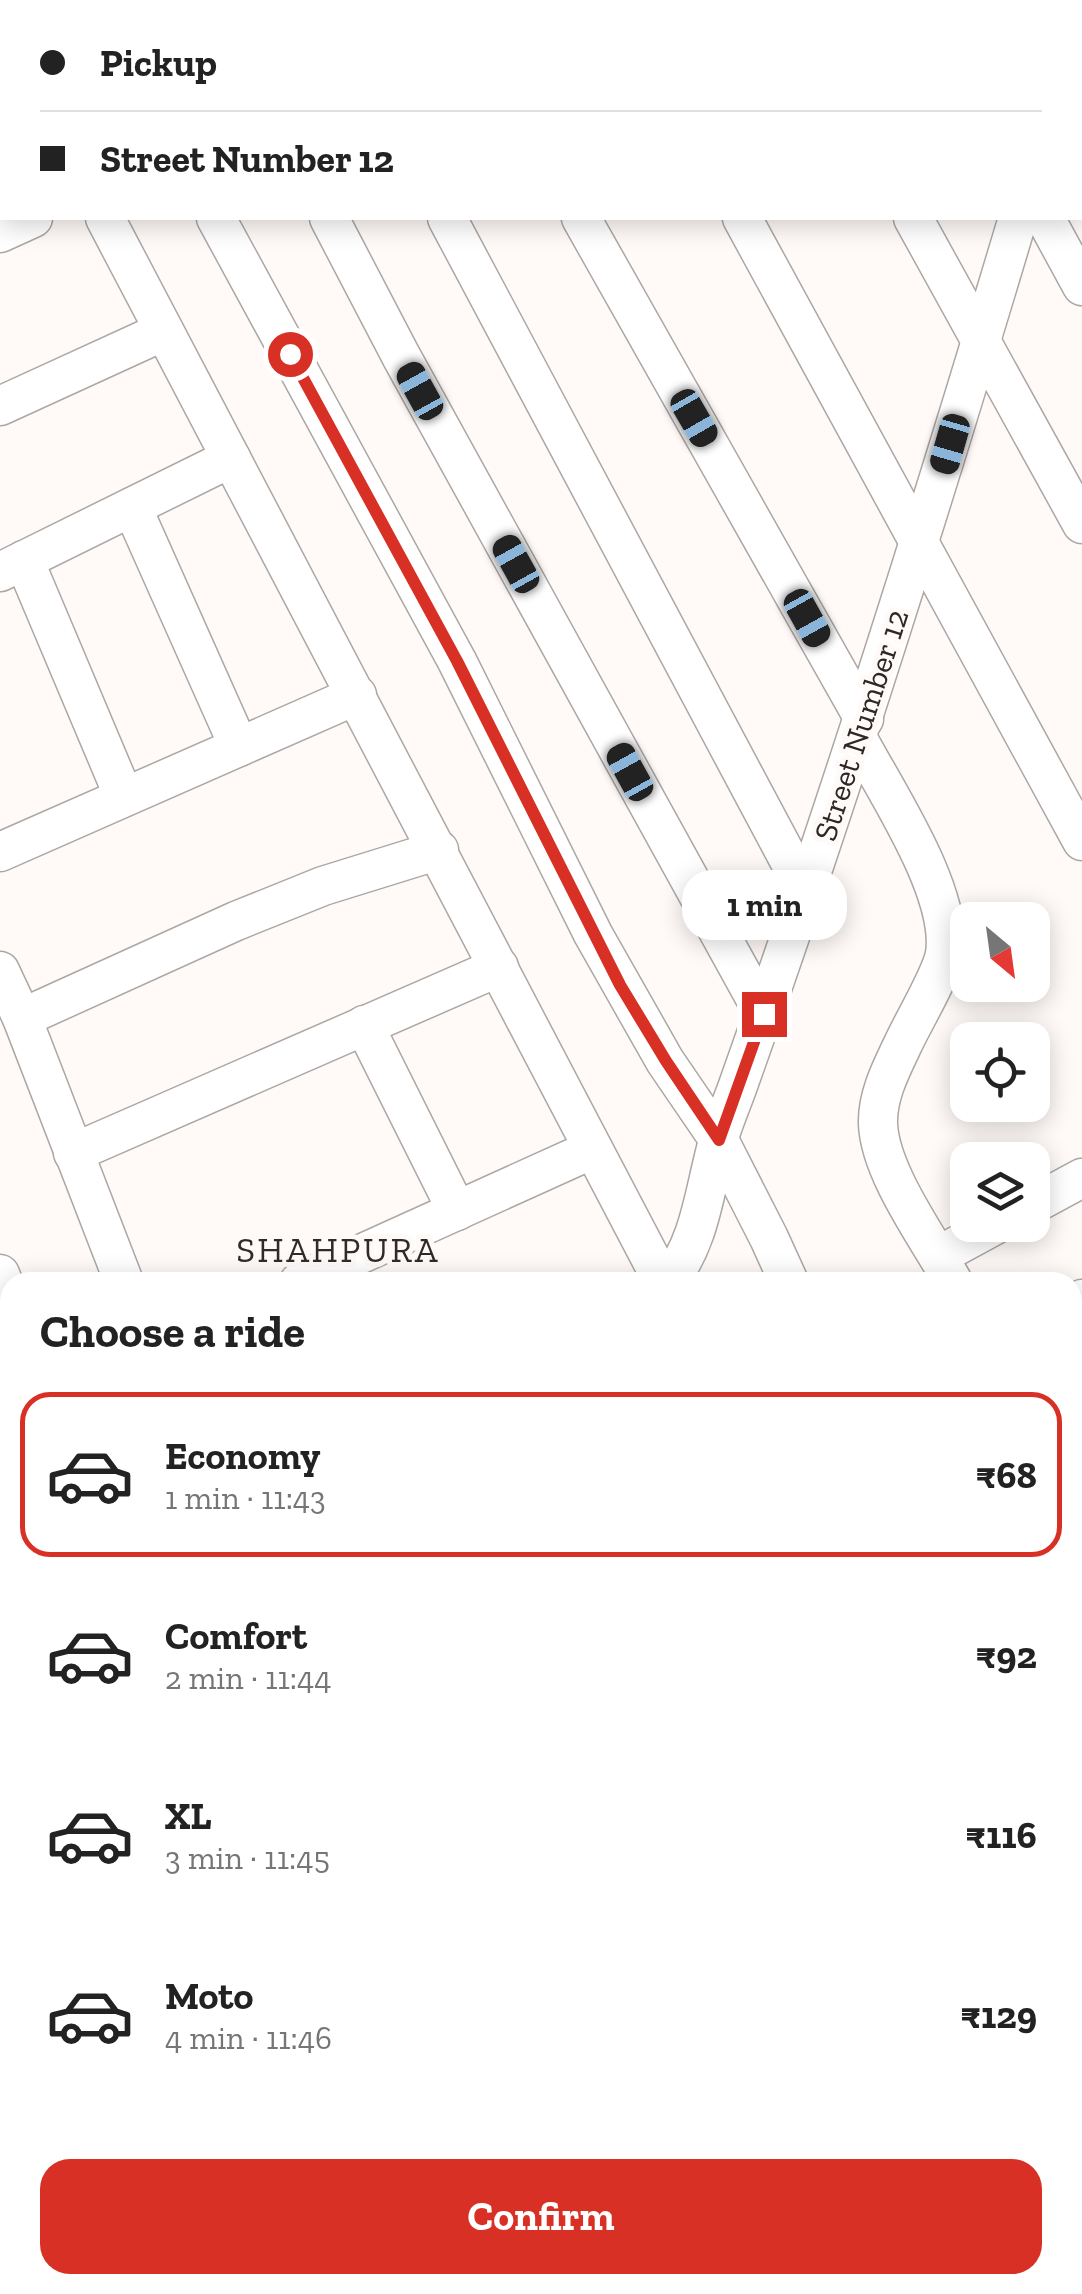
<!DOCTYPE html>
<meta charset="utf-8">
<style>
:root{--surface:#fff;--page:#f6f6f6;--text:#222;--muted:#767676;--line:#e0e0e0;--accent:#d93025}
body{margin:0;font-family:"Zilla Slab",serif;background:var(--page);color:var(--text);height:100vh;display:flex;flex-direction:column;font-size:38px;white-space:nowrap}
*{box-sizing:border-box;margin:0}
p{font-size:32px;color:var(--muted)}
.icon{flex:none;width:55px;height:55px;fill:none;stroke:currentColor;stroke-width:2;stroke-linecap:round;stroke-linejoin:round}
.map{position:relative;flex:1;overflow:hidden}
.details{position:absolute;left:0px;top:1272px;width:1082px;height:1022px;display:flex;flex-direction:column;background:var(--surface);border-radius:30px 30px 0 0;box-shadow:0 5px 25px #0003}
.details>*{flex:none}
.hud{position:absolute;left:0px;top:0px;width:1082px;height:220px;box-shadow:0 5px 25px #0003;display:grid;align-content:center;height:220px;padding:0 40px;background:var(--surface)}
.needle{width:65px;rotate:151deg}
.buttons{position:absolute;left:950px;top:902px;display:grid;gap:20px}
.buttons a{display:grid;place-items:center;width:100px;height:100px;border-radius:20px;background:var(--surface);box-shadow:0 5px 25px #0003;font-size:50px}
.end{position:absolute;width:45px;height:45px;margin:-22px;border:12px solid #d93025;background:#fff;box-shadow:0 0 0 5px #fff}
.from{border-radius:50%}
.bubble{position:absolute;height:70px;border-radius:30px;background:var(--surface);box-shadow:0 5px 25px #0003;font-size:32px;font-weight:800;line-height:70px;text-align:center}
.car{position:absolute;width:30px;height:60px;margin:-30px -15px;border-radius:12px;box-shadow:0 0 8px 2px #0007;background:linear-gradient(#222 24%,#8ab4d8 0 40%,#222 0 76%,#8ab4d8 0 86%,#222 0)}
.hud b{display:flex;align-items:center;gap:35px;height:95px;font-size:38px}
.hud b+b{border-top:2px solid var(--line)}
.hud i{width:25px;height:25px;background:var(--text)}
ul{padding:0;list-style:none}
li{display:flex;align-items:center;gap:30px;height:165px;margin:0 20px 15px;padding:0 20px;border:5px solid transparent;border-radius:30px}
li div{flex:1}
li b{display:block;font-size:38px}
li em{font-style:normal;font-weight:800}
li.active{border-color:var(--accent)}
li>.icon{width:90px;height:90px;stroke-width:1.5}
h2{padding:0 40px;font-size:45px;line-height:120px}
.action{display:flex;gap:20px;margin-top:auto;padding:20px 40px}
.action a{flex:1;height:115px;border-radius:30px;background:var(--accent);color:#fff;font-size:40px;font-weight:800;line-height:115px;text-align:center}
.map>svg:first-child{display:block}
.building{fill:#4a4743}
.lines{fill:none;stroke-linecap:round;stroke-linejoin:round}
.minor-casing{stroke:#ada7a4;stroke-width:41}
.minor{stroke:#fff;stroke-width:38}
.route{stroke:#d93025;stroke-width:12}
.labels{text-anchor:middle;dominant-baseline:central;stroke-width:10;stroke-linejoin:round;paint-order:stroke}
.street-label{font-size:32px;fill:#2a2726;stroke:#fff9f7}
.neighbourhood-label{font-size:35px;letter-spacing:2.5px;fill:#302b29;stroke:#fff9f7}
</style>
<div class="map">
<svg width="1082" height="2294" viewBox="0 0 1082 2294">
<rect width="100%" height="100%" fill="#fff9f7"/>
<g class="building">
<path d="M1082,1533V1676L1072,1671V1538Z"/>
<path d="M1072,1752L1082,1770V1813L1072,1819Z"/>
<path d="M1082,1847V1915L1072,1920V1852Z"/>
<path d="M1082,2196V2294H1054L1050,2285H1072V2201Z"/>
<path d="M239,2285H329L333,2294H222Z"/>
<path d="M680,2285H823L885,2291L896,2285H1008L1013,2294H684Z"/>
</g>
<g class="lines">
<g class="minor-casing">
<g id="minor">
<path d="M106,0L107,2"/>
<path d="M216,0L217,2"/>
<path d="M331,0L332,2"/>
<path d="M459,0L460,2"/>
<path d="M625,0L626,2"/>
<path d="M794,0L795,2"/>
<path d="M933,0L934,2"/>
<path d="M1041,0L1042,2"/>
<path d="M38,2L42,0"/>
<path d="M1080,8L1082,2"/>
<path d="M0,22L2,21"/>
<path d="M1080,79L1082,83"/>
<path d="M105,218L663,1282"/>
<path d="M216,218L457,661L593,934L665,1061L719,1140L769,1238L789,1282"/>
<path d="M329,218L401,356L764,1014"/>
<path d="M447,218L806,892"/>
<path d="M581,218L864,719"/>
<path d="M742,218L1082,841"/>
<path d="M913,218L1082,524"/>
<path d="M1045,218L1082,286"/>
<path d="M0,233L33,218"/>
<path d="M0,406L164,331"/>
<path d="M132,507L239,747"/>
<path d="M24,560L124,797"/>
<path d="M0,572L231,458"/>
<path d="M857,737C886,792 954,892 945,954C941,976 913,1022 903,1044C891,1069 877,1096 878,1124C880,1173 929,1239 953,1282"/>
<path d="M0,852L357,695"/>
<path d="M0,971L22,1018L124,1282"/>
<path d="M22,1018L236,921L323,886L439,850"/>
<path d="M364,1025L457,1211"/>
<path d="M73,1153L499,967"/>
<path d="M1032,1205L1082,1178"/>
<path d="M938,1256L995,1225"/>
<path d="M0,1274L10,1299"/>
<path d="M299,1282L593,1149"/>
<path d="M668,1282C701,1241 704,1191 718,1141C724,1120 734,1098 741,1077C842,793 932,506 1018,218"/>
<path d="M1072,1304L1082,1299"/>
<path d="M0,1372L10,1366"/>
<path d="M1072,1437L1082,1432"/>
<path d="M0,1510L10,1506"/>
<path d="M1072,1529L1082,1524"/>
<path d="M0,1673L10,1668"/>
<path d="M1072,1691L1082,1686"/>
<path d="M1072,1849L1082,1844"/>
</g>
</g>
<use href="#minor" class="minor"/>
</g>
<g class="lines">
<path class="route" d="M290,354L457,661L620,985L666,1061L719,1140L764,1014"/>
</g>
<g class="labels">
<g class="street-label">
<text transform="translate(861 725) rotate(-72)">Street Number 12</text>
</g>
<g class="neighbourhood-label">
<text x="338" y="1250">SHAHPURA</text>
</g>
</g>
</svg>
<div class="buttons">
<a><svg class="needle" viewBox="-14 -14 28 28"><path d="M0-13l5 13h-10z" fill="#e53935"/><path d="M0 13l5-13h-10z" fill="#767676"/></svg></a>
<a><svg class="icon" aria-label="locate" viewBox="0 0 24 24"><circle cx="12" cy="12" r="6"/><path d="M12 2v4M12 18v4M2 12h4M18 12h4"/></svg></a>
<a><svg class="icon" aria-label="layers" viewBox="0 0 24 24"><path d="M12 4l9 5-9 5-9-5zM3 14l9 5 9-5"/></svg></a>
</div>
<i class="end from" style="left:290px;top:354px"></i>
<i class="end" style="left:764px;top:1014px"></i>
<div class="bubble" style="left:682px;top:870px;width:165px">1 min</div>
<i class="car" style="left:420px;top:391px;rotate:331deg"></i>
<i class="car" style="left:694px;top:418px;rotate:150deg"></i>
<i class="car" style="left:950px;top:444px;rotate:196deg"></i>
<i class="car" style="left:516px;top:564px;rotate:331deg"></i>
<i class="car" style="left:807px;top:618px;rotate:151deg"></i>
<i class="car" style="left:630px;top:772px;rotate:331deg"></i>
<div class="hud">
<b><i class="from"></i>Pickup</b>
<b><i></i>Street Number 12</b>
</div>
<section class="details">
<h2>Choose a ride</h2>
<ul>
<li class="active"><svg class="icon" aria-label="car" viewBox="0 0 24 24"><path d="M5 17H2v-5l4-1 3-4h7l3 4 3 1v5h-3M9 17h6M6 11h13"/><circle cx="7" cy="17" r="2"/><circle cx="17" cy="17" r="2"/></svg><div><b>Economy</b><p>1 min · 11:43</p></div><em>₹68</em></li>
<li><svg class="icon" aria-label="car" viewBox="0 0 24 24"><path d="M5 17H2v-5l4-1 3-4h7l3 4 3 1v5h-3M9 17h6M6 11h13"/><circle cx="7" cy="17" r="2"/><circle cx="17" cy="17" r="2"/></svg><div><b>Comfort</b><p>2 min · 11:44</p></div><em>₹92</em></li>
<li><svg class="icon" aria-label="car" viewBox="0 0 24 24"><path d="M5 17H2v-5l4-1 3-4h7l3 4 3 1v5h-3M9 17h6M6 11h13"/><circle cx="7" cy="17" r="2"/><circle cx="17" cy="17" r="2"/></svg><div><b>XL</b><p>3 min · 11:45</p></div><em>₹116</em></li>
<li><svg class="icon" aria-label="car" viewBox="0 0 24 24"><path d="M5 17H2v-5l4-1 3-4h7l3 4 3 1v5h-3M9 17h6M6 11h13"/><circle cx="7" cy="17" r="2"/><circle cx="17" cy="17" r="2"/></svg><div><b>Moto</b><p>4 min · 11:46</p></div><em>₹129</em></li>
</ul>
<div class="action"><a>Confirm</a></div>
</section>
</div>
